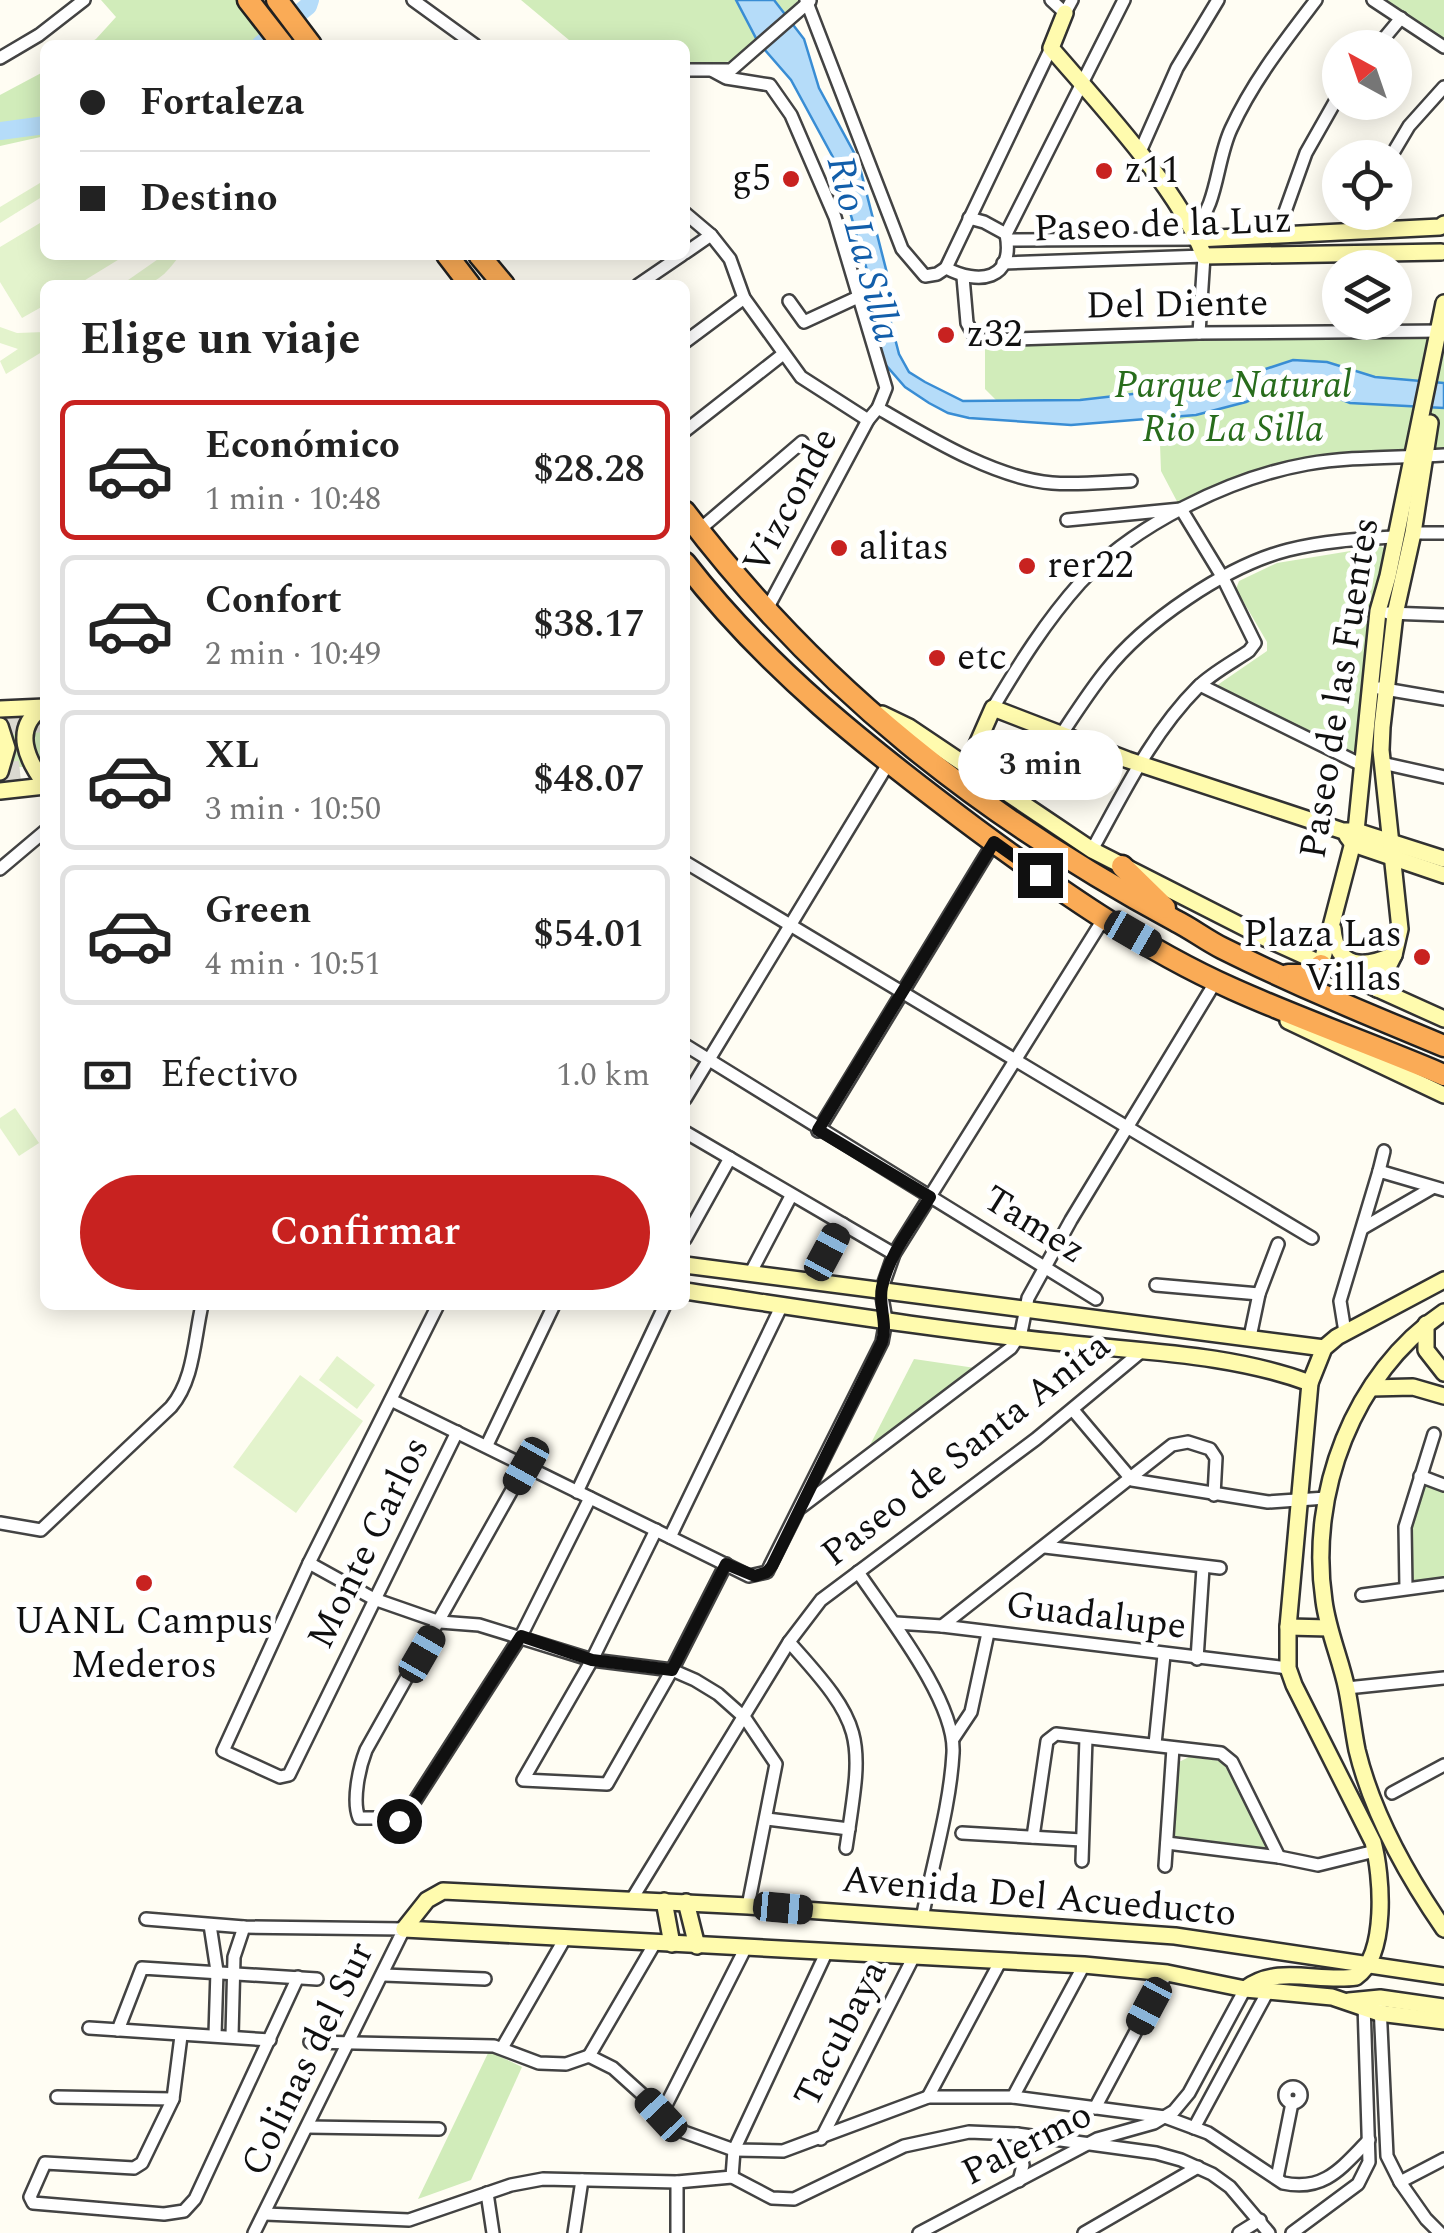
<!DOCTYPE html>
<html lang="es">
<meta charset="utf-8">
<style>
:root{--surface:#fff;--page:#f2f2f2;--text:#222;--muted:#767676;--line:#e0e0e0;--accent:#c82220}
body{margin:0;font-family:Spectral,serif;background:var(--page);color:var(--text);height:100vh;display:flex;flex-direction:column;font-size:38px;white-space:nowrap}
*{box-sizing:border-box;margin:0}
p{font-size:32px;color:var(--muted)}
.icon{flex:none;width:55px;height:55px;fill:none;stroke:currentColor;stroke-width:2;stroke-linecap:round;stroke-linejoin:round}
.map{position:relative;flex:1;overflow:hidden}
.panel{position:absolute;left:40px;top:280px;width:650px;height:1030px;display:flex;flex-direction:column;background:var(--surface);border-radius:15px;box-shadow:0 5px 25px #0003}
.panel>*{flex:none}
.banner{position:absolute;left:40px;top:40px;width:650px;height:220px;border-radius:15px;box-shadow:0 5px 25px #0003;display:grid;align-content:center;height:220px;padding:0 40px;background:var(--surface)}
.needle{width:65px;rotate:320deg}
.controls{position:absolute;left:1322px;top:30px;display:grid;gap:20px}
.controls a{display:grid;place-items:center;width:90px;height:90px;border-radius:50%;background:var(--surface);box-shadow:0 5px 25px #0003;font-size:50px}
.end{position:absolute;width:45px;height:45px;margin:-22px;border:12px solid #101010;background:#fff;box-shadow:0 0 0 5px #fff}
.from{border-radius:50%}
.bubble{position:absolute;height:70px;border-radius:35px;background:var(--surface);box-shadow:0 5px 25px #0003;font-size:32px;font-weight:600;line-height:70px;text-align:center}
.car{position:absolute;width:30px;height:60px;margin:-30px -15px;border-radius:12px;box-shadow:0 0 8px 2px #0007;background:linear-gradient(#222 24%,#8ab4d8 0 40%,#222 0 76%,#8ab4d8 0 86%,#222 0)}
.banner b{display:flex;align-items:center;gap:35px;height:95px;font-size:38px}
.banner b+b{border-top:2px solid var(--line)}
.banner i{width:25px;height:25px;background:var(--text)}
ul{padding:0;list-style:none}
li{display:flex;align-items:center;gap:30px;height:140px;margin:0 20px 15px;padding:0 20px;border:5px solid var(--line);border-radius:15px}
li div{flex:1}
li b{display:block;font-size:38px}
li em{font-style:normal;font-weight:600}
li.selected{border-color:var(--accent)}
li>.icon{width:90px;height:90px;stroke-width:1.5}
h2{padding:0 40px;font-size:45px;line-height:120px}
.pay{display:flex;align-items:center;gap:25px;height:110px;padding:0 40px;font-size:38px}
.pay p{margin-inline-start:auto}
.cta{display:flex;gap:20px;margin-top:auto;padding:20px 40px}
.cta a{flex:1;height:115px;border-radius:60px;background:var(--accent);color:#fff;font-size:40px;font-weight:600;line-height:115px;text-align:center}
.map>svg:first-child{display:block}
.green{fill:#d1ecba}
.pitch{fill:#e3f3cc}
.water{fill:#b5dcf9;stroke:#398dd4;stroke-width:2.5}
.lines{fill:none;stroke-linecap:round;stroke-linejoin:round}
.river{stroke:#b5dcf9;stroke-width:18}
.highway-tunnel{stroke:#dbd9d1;stroke-width:20;stroke-dasharray:20 10;stroke-linecap:butt}
.street-casing{stroke:#434343;stroke-width:16}
.secondary-casing{stroke:#323232;stroke-width:20}
.highway-casing{stroke:#212121;stroke-width:25}
.street{stroke:#fff;stroke-width:11}
.secondary{stroke:#fffbae;stroke-width:15}
.highway{stroke:#faab56;stroke-width:20}
.route{stroke:#101010;stroke-width:12}
.poi-dot{fill:#c82220;stroke:#fff;stroke-width:4}
.labels{text-anchor:middle;dominant-baseline:central;stroke-width:10;stroke-linejoin:round;paint-order:stroke}
.poi-label{font-size:38px;fill:#101010;stroke:#fff;text-anchor:start}
.street-label{font-size:38px;fill:#101010;stroke:#fff}
.park-label{font-size:38px;font-style:italic;fill:#286c1c;stroke:#fff}
.water-label{font-size:40px;font-style:italic;fill:#125eaa;stroke:#fff}
</style>
<div class="map">
<svg width="1444" height="2233" viewBox="0 0 1444 2233">
<rect width="100%" height="100%" fill="#fffdf3"/>
<g class="green">
<path d="M101,0H236L270,45H86L96,39L116,17Z"/>
<path d="M521,0H799L733,61L685,67V45H575Z"/>
<path d="M1380,0H1444V40Z"/>
<path d="M45,71V136L0,146V95Z"/>
<path d="M1444,334V452L1306,464L1181,509L1161,471L1158,390L1080,400L1016,403L997,401L985,389V340Z"/>
<path d="M1381,546L1387,551L1370,626L1359,749L1351,752L1219,693L1216,686L1267,651V642L1236,589L1239,581L1277,563Z"/>
<path d="M45,714V768L0,766V727Z"/>
<path d="M914,1359L982,1369L871,1453L868,1449Z"/>
<path d="M1420,1476L1444,1485V1584L1406,1588L1405,1545Z"/>
<path d="M1189,1757L1221,1761L1227,1767L1267,1841L1266,1851L1170,1841L1177,1763Z"/>
<path d="M489,2051L522,2067L471,2180L418,2199Z"/>
</g>
<g class="pitch">
<path d="M45,180V195L0,223V207Z"/>
<path d="M45,220V255H126L77,285H45V305L22,318L0,282V247Z"/>
<path d="M164,255H180C160,282 154,285 121,285Z"/>
<path d="M0,327L17,333L45,332V350L6,374L0,361L18,349L0,343Z"/>
<path d="M15,1108L39,1143L19,1156L0,1128V1118Z"/>
<path d="M337,1356L375,1385L357,1409L319,1380Z"/>
<path d="M300,1375L363,1421L296,1513L233,1467Z"/>
</g>
<path class="water" d="M736,0H774L804,39L819,88L858,160L889,281L891,323L899,354L909,372L925,382L963,401L1080,400L1220,384L1293,360L1327,362L1375,377L1444,383V408L1350,403L1307,386L1294,385L1282,386L1246,402L1196,415L1071,425L969,418L948,413L929,403L905,387L885,364L872,325L874,302L869,277L835,161L791,80L758,42Z"/>
<g class="lines">
<g class="river">
<path d="M260,45L308,6L310,0"/>
<path d="M0,131L45,125"/>
</g>
<g class="highway-tunnel">
<path d="M0,725L45,722"/>
<path d="M0,773L45,768"/>
</g>
<g class="street-casing">
<g id="street">
<path d="M413,0L475,45"/>
<path d="M806,0L902,249L925,276L937,274L946,268C978,285 1015,281 1006,234L1124,0"/>
<path d="M1051,0L1065,13L1072,0"/>
<path d="M1373,0L1444,47"/>
<path d="M1376,48L1401,18"/>
<path d="M0,58L39,35L84,0"/>
<path d="M685,70H731L810,1"/>
<path d="M713,71L726,78L770,85L791,115L835,217L886,388L878,408L868,420L766,611"/>
<path d="M1139,154L1177,68L1218,0"/>
<path d="M1390,158L1409,126L1444,87"/>
<path d="M685,213L711,235L730,259L744,298L801,377L868,420"/>
<path d="M969,218L984,222L1006,234"/>
<path d="M1193,230C1218,206 1216,161 1231,129C1253,81 1284,42 1316,0"/>
<path d="M1356,231L1364,212"/>
<path d="M1277,234L1306,153L1340,93"/>
<path d="M1008,240L1197,239"/>
<path d="M685,253L711,235"/>
<path d="M1003,263L1204,256L1199,333"/>
<path d="M946,268L1051,48"/>
<path d="M963,277L967,323L976,339L985,340L1199,333L1444,331"/>
<path d="M638,285L682,255"/>
<path d="M789,301L804,322L856,298"/>
<path d="M685,342L744,298"/>
<path d="M878,408C928,437 994,478 1052,483C1078,485 1105,482 1131,481"/>
<path d="M685,431L782,355"/>
<path d="M1067,520L1181,509L1223,578L1255,643L1249,651C1233,662 1212,673 1198,687C1152,733 1123,794 1092,850"/>
<path d="M699,530L802,442"/>
<path d="M1413,533H1444"/>
<path d="M1388,613L1444,615"/>
<path d="M1200,685L1362,765"/>
<path d="M1379,688L1444,699"/>
<path d="M993,708C1019,664 1046,621 1080,583C1134,525 1229,478 1307,464C1352,456 1398,458 1444,455"/>
<path d="M1061,735C1075,714 1089,692 1105,672C1144,622 1226,566 1288,550C1323,541 1359,539 1394,537"/>
<path d="M1382,763L1444,777"/>
<path d="M685,862L1312,1238"/>
<path d="M0,869L45,831"/>
<path d="M685,1045L1096,1299"/>
<path d="M685,1099L888,764"/>
<path d="M818,1131L994,842"/>
<path d="M685,1132L894,1254"/>
<path d="M1379,1171L1384,1151"/>
<path d="M1363,1228L1432,1188"/>
<path d="M685,1239L730,1158"/>
<path d="M750,1274L791,1196"/>
<path d="M812,1281L843,1224"/>
<path d="M1156,1285L1259,1294"/>
<path d="M438,1305L309,1563L223,1751L280,1777L289,1775L457,1432"/>
<path d="M1345,1332L1340,1301L1379,1171L1444,1190"/>
<path d="M1250,1337L1259,1294L1278,1244"/>
<path d="M391,1400L749,1576L767,1572L882,1342L886,1320L881,1291L894,1254L1104,918"/>
<path d="M1073,1410L1132,1480L1268,1502L1326,1498"/>
<path d="M487,1445L554,1305"/>
<path d="M526,1465L366,1750C359,1768 352,1801 359,1818H404L521,1636L590,1498"/>
<path d="M1420,1476L1444,1485"/>
<path d="M577,1492L665,1305"/>
<path d="M801,1507L1011,1348L1021,1333L1028,1298L1071,1220L1216,981"/>
<path d="M0,1523L41,1530L171,1407C194,1380 194,1340 202,1305"/>
<path d="M656,1530L592,1660L523,1780L607,1784L672,1670L726,1564"/>
<path d="M670,1537L782,1305"/>
<path d="M1045,1547L1220,1568"/>
<path d="M309,1563L374,1599L440,1622L479,1625L592,1660L672,1670L695,1680L718,1694L745,1718L776,1764L748,1906"/>
<path d="M858,1572C886,1614 956,1701 953,1753C950,1808 932,1865 922,1919"/>
<path d="M1406,1588L1405,1527L1434,1434"/>
<path d="M1362,1595L1444,1584"/>
<path d="M896,1623L942,1626L1288,1668"/>
<path d="M942,1626L1172,1445L1188,1442L1210,1449L1216,1458L1214,1495"/>
<path d="M789,1642C867,1728 863,1736 846,1848"/>
<path d="M1197,1659L1203,1568"/>
<path d="M1347,1688L1444,1678"/>
<path d="M953,1739L971,1712L988,1633"/>
<path d="M1155,1744L1164,1655"/>
<path d="M1392,1793L1444,1765"/>
<path d="M767,1819L849,1829"/>
<path d="M962,1833L1082,1840"/>
<path d="M1033,1837L1047,1741L1056,1734L1221,1753L1232,1762L1279,1857"/>
<path d="M1167,1843L1279,1857L1318,1865L1375,1851"/>
<path d="M1082,1861L1086,1738"/>
<path d="M1165,1866L1173,1748"/>
<path d="M632,1899L789,1642L821,1600L1036,1439L1142,1351"/>
<path d="M146,1919L244,1927L404,1929L254,2233"/>
<path d="M210,1925L217,1971L215,2035"/>
<path d="M384,1975L485,1979"/>
<path d="M1380,2005L1387,2156L1400,2182L1426,2219L1440,2233"/>
<path d="M89,2028L270,2040"/>
<path d="M118,2030L142,1968L317,1979"/>
<path d="M181,2036L173,2099L142,2163L134,2168L45,2163L30,2197L33,2203L164,2214L184,2211L195,2199L298,1977"/>
<path d="M232,2036L234,1957L244,1927"/>
<path d="M310,2042L494,2046L539,2063L566,2064L589,2056L613,2068L684,2132L734,2150L783,2151L928,2097H1013L1165,2117L1208,2133L1283,2183C1325,2192 1342,2167 1369,2140"/>
<path d="M502,2048L564,1940"/>
<path d="M589,2056L655,1943"/>
<circle cx="1293" cy="2095" r="8"/>
<path d="M57,2097L173,2099"/>
<path d="M928,2097L1000,1962"/>
<path d="M1013,2097L1084,1965"/>
<path d="M1095,2108L1167,1973"/>
<path d="M661,2115L746,1947"/>
<path d="M307,2127L439,2129"/>
<path d="M1194,2128L1268,1991"/>
<path d="M1017,2134L1023,2165L1019,2181"/>
<path d="M821,2139L914,1956"/>
<path d="M732,2177L734,2150L827,1951"/>
<path d="M1277,2178L1292,2103"/>
<path d="M1400,2182L1444,2159"/>
<path d="M487,2193L493,2233"/>
<path d="M265,2214L409,2220L511,2185L543,2179L677,2182L732,2177L772,2198L794,2199L904,2146L969,2132L1017,2134L1156,2153L1181,2160L1212,2174L1230,2187L1269,2233"/>
<path d="M574,2233L582,2180"/>
<path d="M677,2233V2182"/>
<path d="M919,2233L1097,2139L1154,2123L1174,2111L1189,2093L1245,1989"/>
<path d="M1084,2233L1198,2167"/>
<path d="M1239,2233L1260,2220"/>
<path d="M1292,2233L1358,2184L1369,2162L1364,2004"/>
</g>
</g>
<g class="secondary-casing">
<g id="secondary">
<path d="M1065,13L1051,48C1099,104 1179,189 1204,256L1441,252"/>
<path d="M1197,239L1440,227L1444,224"/>
<path d="M42,708C12,729 27,760 45,784"/>
<path d="M0,709L45,707"/>
<path d="M882,714L909,727L1092,850L1267,939L1444,1019"/>
<path d="M0,726L7,748L0,772"/>
<path d="M967,767L993,708L1128,760L1343,831H1356L1444,859"/>
<path d="M0,791L45,786"/>
<path d="M1347,836L1353,844L1444,875"/>
<path d="M1333,929C1337,970 1364,968 1394,955"/>
<path d="M1321,965L1356,831L1378,611L1388,576L1444,303"/>
<path d="M1377,989L1394,955L1400,929L1381,750L1382,727L1395,614L1413,533L1430,423"/>
<path d="M1288,1021L1444,1095"/>
<path d="M685,1265L1324,1348"/>
<path d="M685,1291C808,1309 931,1329 1055,1342C1140,1352 1229,1353 1310,1383"/>
<path d="M1444,1312C1353,1373 1308,1494 1324,1601C1328,1632 1341,1660 1347,1690C1351,1710 1353,1730 1357,1750C1372,1812 1408,1877 1444,1929"/>
<path d="M1426,1324V1350L1444,1373"/>
<path d="M1371,1388L1413,1387L1444,1396"/>
<path d="M1288,1627L1329,1628"/>
<path d="M664,1901L672,1944"/>
<path d="M686,1902L697,1946"/>
<path d="M404,1929L427,1900L443,1891L748,1906L1175,1936L1444,1976"/>
<path d="M404,1929L1084,1965L1167,1973L1245,1989L1332,1997L1379,2013L1444,2021"/>
<path d="M1245,1989C1278,1964 1318,1983 1356,1977C1388,1955 1382,1875 1373,1842L1294,1685L1288,1668V1627L1310,1383L1324,1348L1337,1337L1444,1280"/>
<path d="M1349,2001L1380,1998L1444,2007"/>
</g>
</g>
<g class="highway-casing">
<g id="highway">
<path d="M248,0L283,45"/>
<path d="M277,0L311,45"/>
<path d="M447,255L470,285"/>
<path d="M479,255L504,285"/>
<path d="M685,512C818,688 983,817 1176,921C1192,929 1206,940 1222,948C1294,984 1369,1015 1444,1046"/>
<path d="M685,563C767,669 869,749 976,829C1056,888 1141,948 1233,989C1302,1020 1374,1045 1444,1075"/>
<path d="M1122,866L1165,908"/>
<path d="M1288,975H1312L1321,965"/>
</g>
</g>
<use href="#street" class="street"/>
<use href="#secondary" class="secondary"/>
<use href="#highway" class="highway"/>
</g>
<g class="lines">
<path class="route" d="M399,1821L404,1818L521,1636L592,1660L672,1670L726,1564L755,1576L767,1572L772,1566L882,1342C888,1322 878,1306 882,1287C889,1254 913,1225 930,1197L818,1130L994,842L1040,875"/>
</g>
<g class="poi-dot">
<circle cx="1104" cy="171" r="10"/>
<circle cx="791" cy="179" r="10"/>
<circle cx="946" cy="335" r="10"/>
<circle cx="839" cy="548" r="10"/>
<circle cx="1027" cy="566" r="10"/>
<circle cx="937" cy="658" r="10"/>
<circle cx="1422" cy="957" r="10"/>
<circle cx="144" cy="1583" r="10"/>
</g>
<g class="labels">
<g class="poi-label">
<text x="1124" y="171">z11</text>
<text x="771" y="179" text-anchor="end">g5</text>
<text x="966" y="335">z32</text>
<text x="859" y="548">alitas</text>
<text x="1047" y="566">rer22</text>
<text x="957" y="658">etc</text>
<text x="1402" y="935" text-anchor="end">Plaza Las<tspan x="1402" dy="44">Villas</tspan></text>
<text x="144" y="1622" text-anchor="middle">UANL Campus<tspan x="144" dy="44">Mederos</tspan></text>
</g>
<g class="street-label">
<text transform="translate(1163 225) rotate(-2)">Paseo de la Luz</text>
<text transform="translate(1177 305) rotate(-1)">Del Diente</text>
<text transform="translate(791 501) rotate(-62)">Vizconde</text>
<text transform="translate(1340 688) rotate(-81)">Paseo de las Fuentes</text>
<text transform="translate(1034 1225) rotate(32)">Tamez</text>
<text transform="translate(966 1450) rotate(-38)">Paseo de Santa Anita</text>
<text transform="translate(369 1543) rotate(-64)">Monte Carlos</text>
<text transform="translate(1096 1616) rotate(7)">Guadalupe</text>
<text transform="translate(1039 1897) rotate(5)">Avenida Del Acueducto</text>
<text transform="translate(841 2034) rotate(-63)">Tacubaya</text>
<text transform="translate(308 2059) rotate(-64)">Colinas del Sur</text>
<text transform="translate(1027 2144) rotate(-27)">Palermo</text>
</g>
<g class="park-label">
<text x="1233" y="386">Parque Natural<tspan x="1233" dy="44">Rio La Silla</tspan></text>
</g>
<g class="water-label">
<text transform="translate(863 249) rotate(75)">Río La Silla</text>
</g>
</g>
</svg>
<div class="controls">
<a><svg class="needle" viewBox="-14 -14 28 28"><path d="M0-13l5 13h-10z" fill="#e53935"/><path d="M0 13l5-13h-10z" fill="#767676"/></svg></a>
<a><svg class="icon" aria-label="locate" viewBox="0 0 24 24"><circle cx="12" cy="12" r="6"/><path d="M12 2v4M12 18v4M2 12h4M18 12h4"/></svg></a>
<a><svg class="icon" aria-label="layers" viewBox="0 0 24 24"><path d="M12 4l9 5-9 5-9-5zM3 14l9 5 9-5"/></svg></a>
</div>
<i class="end from" style="left:399px;top:1821px"></i>
<i class="end" style="left:1040px;top:875px"></i>
<div class="bubble" style="left:958px;top:730px;width:165px">3 min</div>
<i class="car" style="left:1133px;top:934px;rotate:120deg"></i>
<i class="car" style="left:827px;top:1252px;rotate:28deg"></i>
<i class="car" style="left:526px;top:1466px;rotate:209deg"></i>
<i class="car" style="left:422px;top:1654px;rotate:30deg"></i>
<i class="car" style="left:783px;top:1908px;rotate:95deg"></i>
<i class="car" style="left:1149px;top:2006px;rotate:208deg"></i>
<i class="car" style="left:661px;top:2115px;rotate:317deg"></i>
<div class="banner">
<b><i class="from"></i>Fortaleza</b>
<b><i></i>Destino</b>
</div>
<section class="panel">
<h2>Elige un viaje</h2>
<ul>
<li class="selected"><svg class="icon" aria-label="car" viewBox="0 0 24 24"><path d="M5 17H2v-5l4-1 3-4h7l3 4 3 1v5h-3M9 17h6M6 11h13"/><circle cx="7" cy="17" r="2"/><circle cx="17" cy="17" r="2"/></svg><div><b>Económico</b><p>1 min · 10:48</p></div><em>$28.28</em></li>
<li><svg class="icon" aria-label="car" viewBox="0 0 24 24"><path d="M5 17H2v-5l4-1 3-4h7l3 4 3 1v5h-3M9 17h6M6 11h13"/><circle cx="7" cy="17" r="2"/><circle cx="17" cy="17" r="2"/></svg><div><b>Confort</b><p>2 min · 10:49</p></div><em>$38.17</em></li>
<li><svg class="icon" aria-label="car" viewBox="0 0 24 24"><path d="M5 17H2v-5l4-1 3-4h7l3 4 3 1v5h-3M9 17h6M6 11h13"/><circle cx="7" cy="17" r="2"/><circle cx="17" cy="17" r="2"/></svg><div><b>XL</b><p>3 min · 10:50</p></div><em>$48.07</em></li>
<li><svg class="icon" aria-label="car" viewBox="0 0 24 24"><path d="M5 17H2v-5l4-1 3-4h7l3 4 3 1v5h-3M9 17h6M6 11h13"/><circle cx="7" cy="17" r="2"/><circle cx="17" cy="17" r="2"/></svg><div><b>Green</b><p>4 min · 10:51</p></div><em>$54.01</em></li>
</ul>
<div class="pay"><svg class="icon" aria-label="cash" viewBox="0 0 24 24"><path d="M3 7h18v10H3z"/><circle cx="12" cy="12" r="2"/></svg>Efectivo<p>1.0 km</p></div>
<div class="cta"><a>Confirmar</a></div>
</section>
</div>
